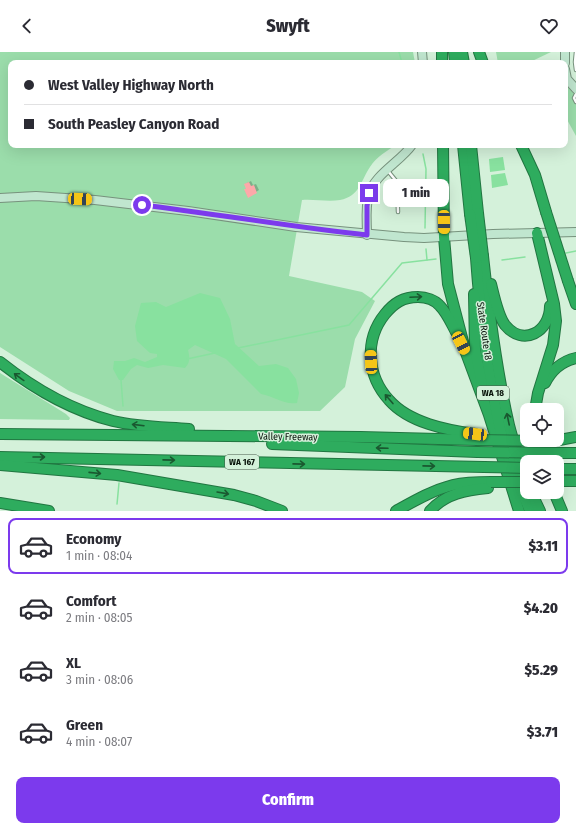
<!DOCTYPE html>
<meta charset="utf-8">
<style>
:root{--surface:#fff;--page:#f7f7f7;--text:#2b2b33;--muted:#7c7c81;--line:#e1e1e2;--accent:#7c3aed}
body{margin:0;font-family:"Fira Sans Condensed",sans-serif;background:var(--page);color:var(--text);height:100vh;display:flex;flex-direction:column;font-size:15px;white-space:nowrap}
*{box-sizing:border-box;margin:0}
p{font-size:13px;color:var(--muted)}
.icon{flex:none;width:22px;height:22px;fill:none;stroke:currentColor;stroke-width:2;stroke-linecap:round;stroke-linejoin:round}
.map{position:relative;height:459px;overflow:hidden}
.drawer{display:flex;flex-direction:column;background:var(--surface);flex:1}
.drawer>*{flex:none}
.banner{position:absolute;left:8px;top:8px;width:560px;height:88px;border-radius:8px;box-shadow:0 4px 16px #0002;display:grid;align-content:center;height:88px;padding:0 16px;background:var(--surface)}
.fabs{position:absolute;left:520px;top:351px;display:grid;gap:8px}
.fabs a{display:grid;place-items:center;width:44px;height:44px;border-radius:8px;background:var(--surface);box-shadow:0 4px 16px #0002;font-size:20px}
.end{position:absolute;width:18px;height:18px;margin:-9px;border:5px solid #7c3aed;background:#fff;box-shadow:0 0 0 2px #fff}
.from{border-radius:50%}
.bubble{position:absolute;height:28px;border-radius:8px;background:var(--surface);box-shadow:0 4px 16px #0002;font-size:13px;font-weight:800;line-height:28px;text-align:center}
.car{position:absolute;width:12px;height:24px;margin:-12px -6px;border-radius:5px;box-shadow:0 0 3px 1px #0007;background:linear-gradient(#f5c518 24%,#345 0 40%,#f5c518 0 76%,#345 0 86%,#f5c518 0)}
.banner b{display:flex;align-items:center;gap:14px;height:38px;font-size:15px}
.banner b+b{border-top:1px solid var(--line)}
.banner i{width:10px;height:10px;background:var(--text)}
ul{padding:7px 0 0;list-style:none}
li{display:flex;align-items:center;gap:12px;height:56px;margin:0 8px 6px;padding:0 8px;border:2px solid transparent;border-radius:8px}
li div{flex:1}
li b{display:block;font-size:15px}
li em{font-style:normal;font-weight:800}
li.current{border-color:var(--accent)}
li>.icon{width:36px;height:36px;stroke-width:1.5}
.primary-button{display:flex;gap:8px;margin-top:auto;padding:8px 16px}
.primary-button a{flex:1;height:46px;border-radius:8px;background:var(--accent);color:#fff;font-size:16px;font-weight:800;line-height:46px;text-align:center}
header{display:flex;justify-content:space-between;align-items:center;height:52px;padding:0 16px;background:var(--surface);font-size:18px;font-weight:800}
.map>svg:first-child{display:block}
.green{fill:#9bddab}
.water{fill:#88e19f}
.shadow{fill:#0003}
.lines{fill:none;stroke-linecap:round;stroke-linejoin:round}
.stream{stroke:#88e19f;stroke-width:1.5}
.building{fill:#fda8a9}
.lane-casing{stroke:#77927d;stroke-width:4.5}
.secondary-casing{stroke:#77927d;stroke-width:10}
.highway-casing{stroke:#217641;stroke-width:12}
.lane{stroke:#fff;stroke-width:2.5}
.secondary{stroke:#c0e6cf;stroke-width:8}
.highway{stroke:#2eac5e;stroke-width:10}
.highway-bridge-casing{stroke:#217641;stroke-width:12;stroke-linecap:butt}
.highway-bridge{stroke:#2eac5e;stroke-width:10}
.oneway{stroke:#1a5830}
.route{stroke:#7c3aed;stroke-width:5}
.labels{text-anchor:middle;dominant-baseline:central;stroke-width:3;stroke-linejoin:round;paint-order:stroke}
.shield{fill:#d4f1da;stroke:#465649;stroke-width:1}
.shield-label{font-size:9px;font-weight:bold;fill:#09130b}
.street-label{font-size:10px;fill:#09130b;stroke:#d4f1da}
</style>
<header><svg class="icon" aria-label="back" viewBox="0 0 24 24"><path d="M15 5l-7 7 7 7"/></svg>Swyft<svg class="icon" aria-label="heart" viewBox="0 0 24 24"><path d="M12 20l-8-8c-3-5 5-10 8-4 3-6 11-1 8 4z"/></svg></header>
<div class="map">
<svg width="576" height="459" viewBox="0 0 576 459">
<rect width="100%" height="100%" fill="#d4f1da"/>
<g class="green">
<path d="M0,0H413L415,11H11V93H396C387,99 376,105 370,115C360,130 360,144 340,148C328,150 314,147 302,148L289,224L362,240L375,249L355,287L345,335L320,359H117L69,339L0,295Z"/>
<path d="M496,0H551L528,11H498Z"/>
<path d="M565,28L576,40V84L565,64Z"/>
<path d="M0,321L66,362L70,366L69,368L0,367Z"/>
</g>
<g class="water">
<path d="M503,105L505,118L490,120L489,107Z"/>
<path d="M505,121L508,133L492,136L491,123Z"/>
<path d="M200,241L220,246L230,267L235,292L259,314L276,312L288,316L296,327L299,341L297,351C283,353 274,344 261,342L226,307L195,293L188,298C190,306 190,311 185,316L163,313L148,316L137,313L131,317L123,328H119L113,317L114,309H125L134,306L145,310L157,305V302L150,301L137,289L135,274L141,251L156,250L166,255Z"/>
</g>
<path class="shadow" d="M251,129L253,133L256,132L259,138L248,145L245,138L247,136L245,132Z"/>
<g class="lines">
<g class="stream">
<path d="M399,0L402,11"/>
<path d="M423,102L426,117L425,176"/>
<path d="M426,197L427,208"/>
<path d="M566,201L576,199"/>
<path d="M502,208L525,205"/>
<path d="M238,296L349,273L402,211L436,207"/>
<path d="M187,307L215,301"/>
<path d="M121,328L123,354"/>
<path d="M117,452L119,431"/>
</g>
</g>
<path class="building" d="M249,130L251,134L254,133L257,141L248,146L244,137H246L244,132Z"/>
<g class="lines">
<g class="lane-casing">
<g id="lane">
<path d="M576,0L575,10L576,18"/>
<path d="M576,42L574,46L576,50"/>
<path d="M388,119L397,130L398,160"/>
</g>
</g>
<g class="secondary-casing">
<g id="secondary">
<path d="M422,0L423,11"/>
<path d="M565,11V0"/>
<path d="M565,17L567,27L576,37"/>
<path d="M0,146L36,144L95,148L188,159L296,175L404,185L424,186L493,182L576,180"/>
<path d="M367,183C367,169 365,155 369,142C374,123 401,109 412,93"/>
</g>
</g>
<g class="highway-casing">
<g id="highway">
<path d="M442,0V11"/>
<path d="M454,0L455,11"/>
<path d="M462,0L464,11"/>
<path d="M479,0L483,11"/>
<path d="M443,93L444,185L448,232L466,301L489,363L519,459"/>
<path d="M463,93L470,162"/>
<path d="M471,93L478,161"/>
<path d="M521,93L535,123L546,160"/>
<path d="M483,204C489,260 496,317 509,373C514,393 521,412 527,432"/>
<path d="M476,206C480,262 487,320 500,376C506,404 519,432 530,459"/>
<path d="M568,229L576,252"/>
<path d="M491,232C494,244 498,264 505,273C523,295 550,280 550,254"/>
<path d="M474,242L475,297L482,332"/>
<path d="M456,280C451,271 447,261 440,254C435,248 426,245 418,245C403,245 394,251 385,262C364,288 367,324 389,348C409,371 447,378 475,382"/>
<path d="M0,310C34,337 70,358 113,369C138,375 164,375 189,377"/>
<path d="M545,331C551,319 562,309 576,306"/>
<path d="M535,358L538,341L553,293L556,269L554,252L537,181"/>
<path d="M0,382L361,385L477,388"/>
<path d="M535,388L542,410"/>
<path d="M554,389L576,385"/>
<path d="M272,392L477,400"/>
<path d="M562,401H576"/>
<path d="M0,405L484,415"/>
<path d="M0,413L117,423L234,443L256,449L282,459"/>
<path d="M557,417H576"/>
<path d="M557,429H576"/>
<path d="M531,440L540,459"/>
<path d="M554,440L562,459"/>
<path d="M0,451L49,459"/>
<path d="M396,459C414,449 433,438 453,433C466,430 478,430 491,430"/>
<path d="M430,459C445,442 466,438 488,436"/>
</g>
</g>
<use href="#lane" class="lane"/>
<use href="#secondary" class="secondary"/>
<use href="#highway" class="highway"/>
<g class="highway-bridge-casing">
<g id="highway-bridge">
<path d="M546,160L568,229"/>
<path d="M478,161L483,204"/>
<path d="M470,162L476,206"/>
<path d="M477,388L554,389"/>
<path d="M477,400L562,401"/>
<path d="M484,415L527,416"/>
<path d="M491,430H527"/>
</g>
</g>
<use href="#highway-bridge" class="highway-bridge"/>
</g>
<defs><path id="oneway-shaft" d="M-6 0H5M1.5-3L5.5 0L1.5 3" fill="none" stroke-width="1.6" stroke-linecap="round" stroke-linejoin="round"/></defs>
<g class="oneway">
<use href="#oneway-shaft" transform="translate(416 245) rotate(-3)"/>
<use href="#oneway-shaft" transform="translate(19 325) rotate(-144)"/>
<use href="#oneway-shaft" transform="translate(389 347) rotate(-131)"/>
<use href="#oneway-shaft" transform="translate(508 367) rotate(-102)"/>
<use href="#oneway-shaft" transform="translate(138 373) rotate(-173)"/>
<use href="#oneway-shaft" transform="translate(382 396) rotate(-178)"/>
<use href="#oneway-shaft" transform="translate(39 405)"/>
<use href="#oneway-shaft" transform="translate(169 408) rotate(1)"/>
<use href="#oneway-shaft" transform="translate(299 412) rotate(1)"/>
<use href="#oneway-shaft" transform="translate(429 414) rotate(1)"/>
<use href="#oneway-shaft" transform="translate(95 421) rotate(6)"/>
<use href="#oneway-shaft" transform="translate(223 441) rotate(10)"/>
</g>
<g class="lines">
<path class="route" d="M142,153C217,162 292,175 367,183V154L369,141"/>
</g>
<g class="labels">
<g class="shield">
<rect x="477" y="334" width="32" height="14" rx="3"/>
<rect x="225" y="403" width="34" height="14" rx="3"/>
</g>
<g class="shield-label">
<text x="493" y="341">WA 18</text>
<text x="242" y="410">WA 167</text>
</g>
<g class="street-label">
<text transform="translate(484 279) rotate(82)">State Route 18</text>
<text transform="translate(288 385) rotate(1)">Valley Freeway</text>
</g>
</g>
</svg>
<div class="fabs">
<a><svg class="icon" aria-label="locate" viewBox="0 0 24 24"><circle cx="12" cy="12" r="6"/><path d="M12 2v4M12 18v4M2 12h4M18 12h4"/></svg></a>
<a><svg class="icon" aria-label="layers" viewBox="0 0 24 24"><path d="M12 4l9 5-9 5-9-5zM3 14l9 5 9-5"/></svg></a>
</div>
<i class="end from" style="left:142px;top:153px"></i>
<i class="end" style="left:369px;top:141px"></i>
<div class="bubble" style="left:383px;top:127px;width:66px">1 min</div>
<i class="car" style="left:80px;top:147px;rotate:93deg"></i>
<i class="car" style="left:444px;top:170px;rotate:179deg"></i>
<i class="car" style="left:461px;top:291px;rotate:153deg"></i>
<i class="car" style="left:371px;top:310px;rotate:357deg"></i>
<i class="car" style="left:475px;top:382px;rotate:277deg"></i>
<div class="banner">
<b><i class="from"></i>West Valley Highway North</b>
<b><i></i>South Peasley Canyon Road</b>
</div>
</div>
<section class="drawer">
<ul>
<li class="current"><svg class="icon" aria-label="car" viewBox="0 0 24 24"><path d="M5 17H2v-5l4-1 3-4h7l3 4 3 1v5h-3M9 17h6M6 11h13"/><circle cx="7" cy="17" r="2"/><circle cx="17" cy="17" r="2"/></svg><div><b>Economy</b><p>1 min · 08:04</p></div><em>$3.11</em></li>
<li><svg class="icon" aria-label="car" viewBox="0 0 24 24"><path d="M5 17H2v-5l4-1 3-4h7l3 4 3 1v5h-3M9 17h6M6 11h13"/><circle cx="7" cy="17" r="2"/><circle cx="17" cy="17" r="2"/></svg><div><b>Comfort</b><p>2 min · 08:05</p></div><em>$4.20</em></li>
<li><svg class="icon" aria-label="car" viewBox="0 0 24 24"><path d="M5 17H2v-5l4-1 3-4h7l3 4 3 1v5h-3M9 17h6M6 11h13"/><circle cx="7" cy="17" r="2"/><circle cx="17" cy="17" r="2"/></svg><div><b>XL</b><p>3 min · 08:06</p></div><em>$5.29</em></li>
<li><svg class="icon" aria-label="car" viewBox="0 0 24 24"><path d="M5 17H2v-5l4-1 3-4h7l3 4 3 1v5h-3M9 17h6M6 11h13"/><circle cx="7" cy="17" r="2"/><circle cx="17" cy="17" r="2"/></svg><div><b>Green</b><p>4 min · 08:07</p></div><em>$3.71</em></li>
</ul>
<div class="primary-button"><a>Confirm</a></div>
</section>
